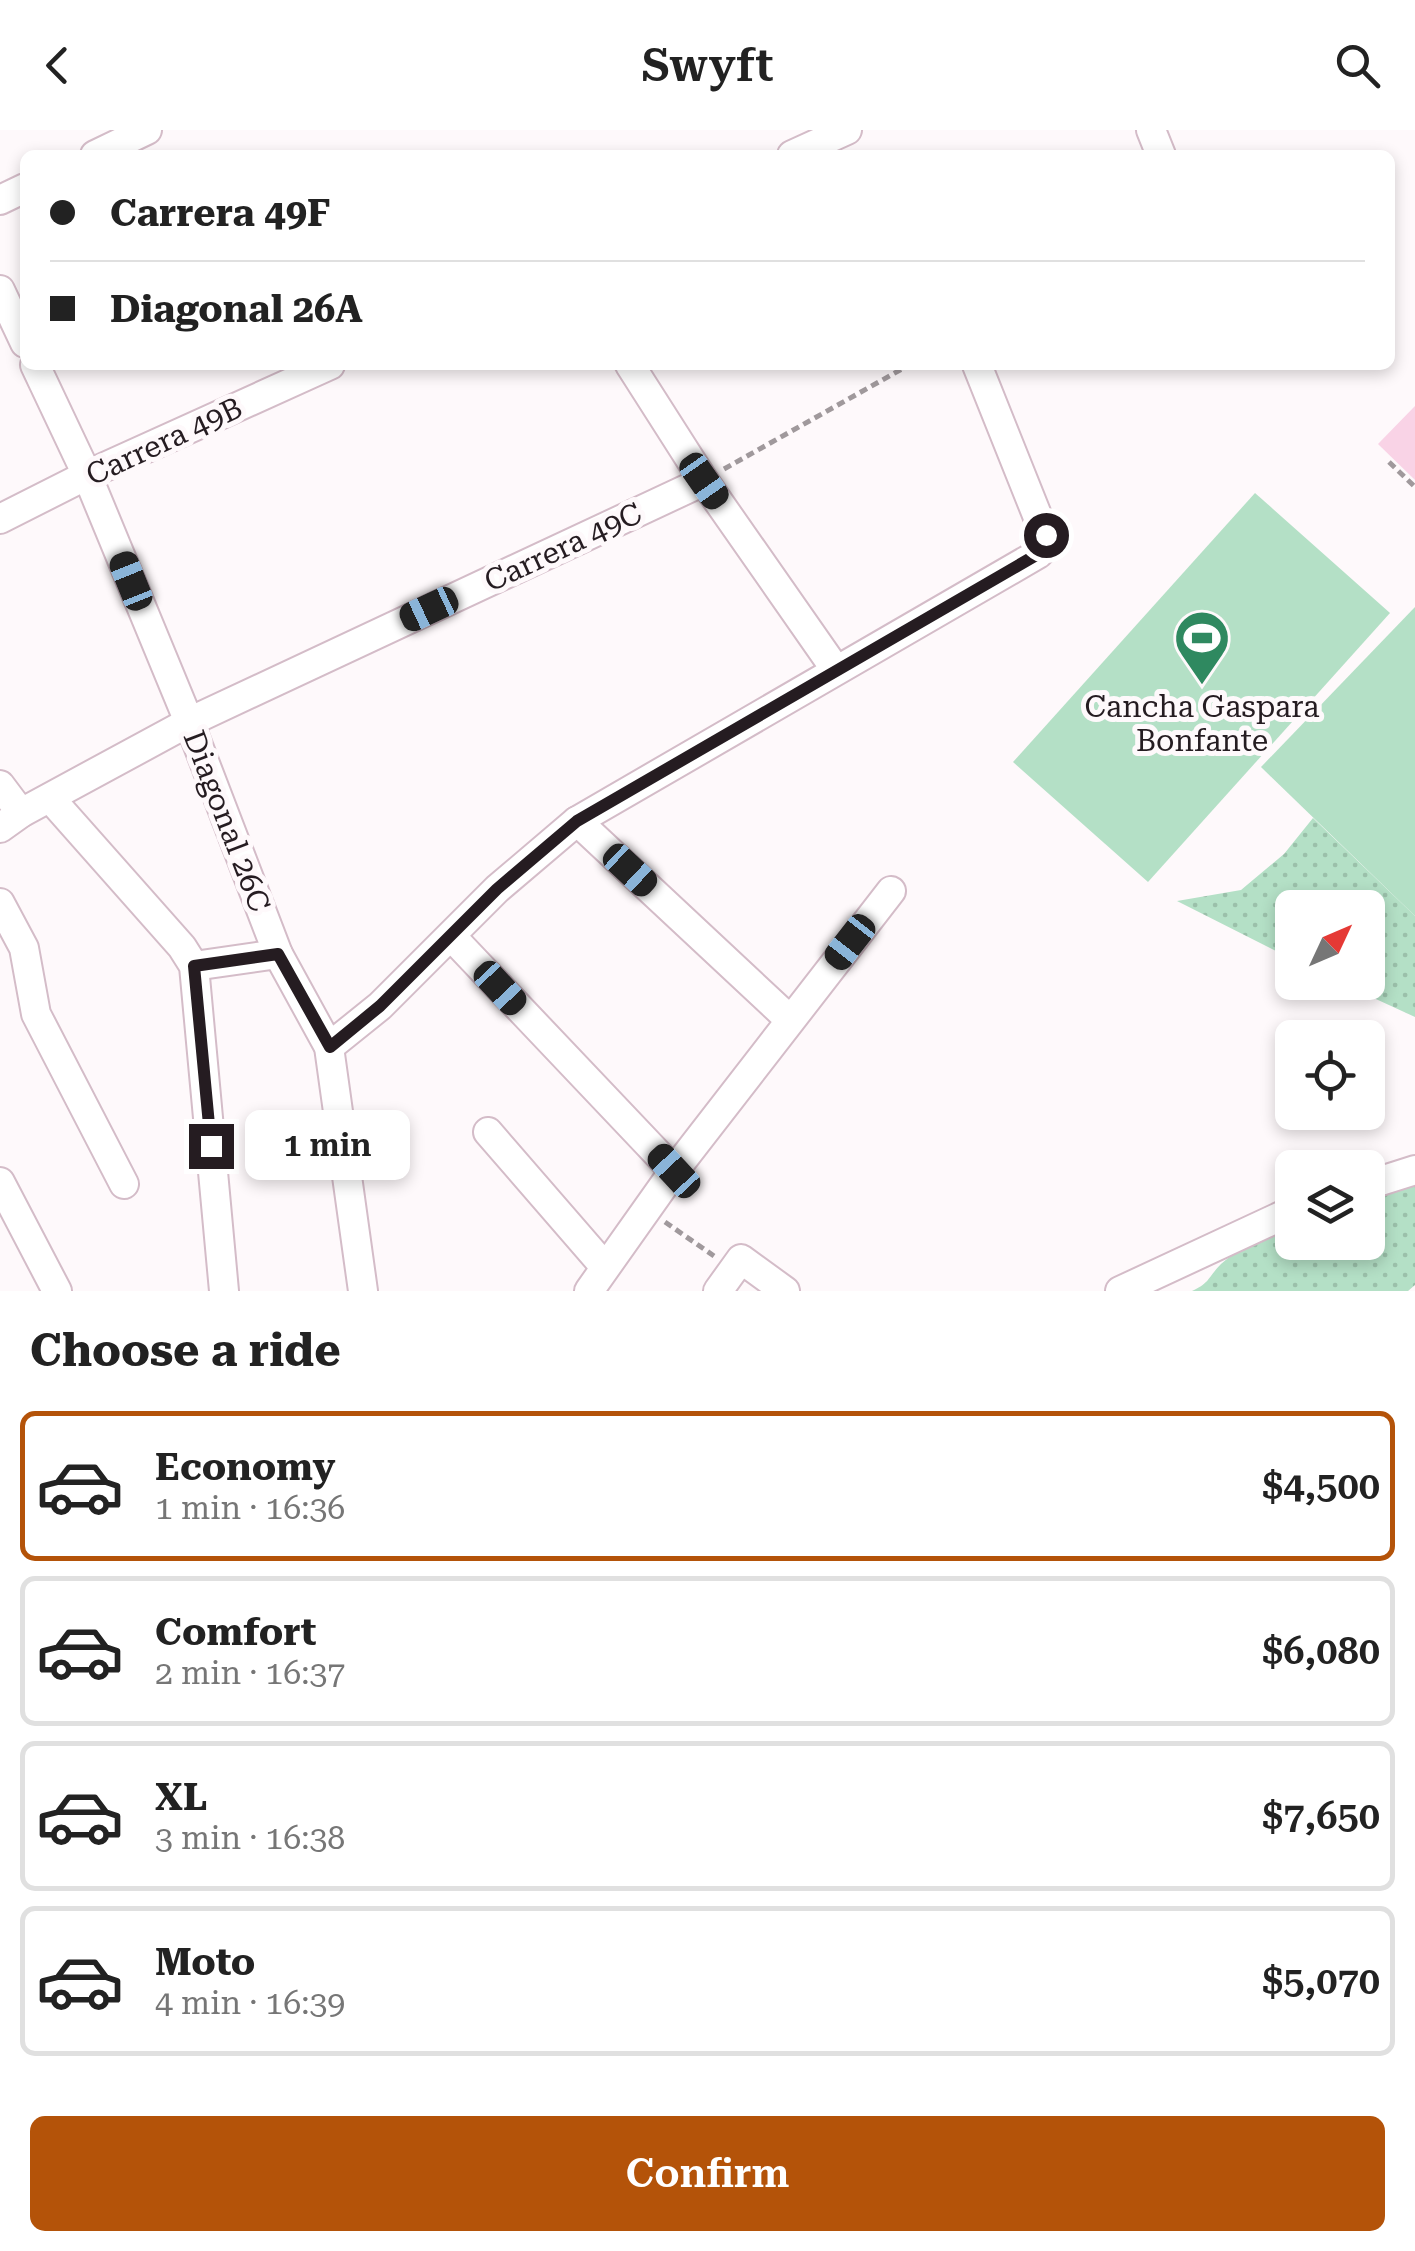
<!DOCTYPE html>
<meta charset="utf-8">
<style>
:root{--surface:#fff;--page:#f2f2f2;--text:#222;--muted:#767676;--line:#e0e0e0;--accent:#b45309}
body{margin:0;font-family:"Roboto Serif",serif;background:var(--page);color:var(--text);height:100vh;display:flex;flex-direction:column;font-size:38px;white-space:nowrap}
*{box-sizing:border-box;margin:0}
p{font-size:32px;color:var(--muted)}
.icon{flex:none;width:55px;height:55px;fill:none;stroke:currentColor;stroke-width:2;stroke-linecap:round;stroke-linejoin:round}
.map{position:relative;height:1161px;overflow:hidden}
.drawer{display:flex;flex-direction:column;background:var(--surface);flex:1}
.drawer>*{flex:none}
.top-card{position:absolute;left:20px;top:20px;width:1375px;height:220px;border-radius:15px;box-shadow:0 5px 15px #0003;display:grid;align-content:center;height:220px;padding:0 30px;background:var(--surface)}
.needle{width:65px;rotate:46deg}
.fabs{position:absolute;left:1275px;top:760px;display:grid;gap:20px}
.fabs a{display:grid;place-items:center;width:110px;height:110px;border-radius:15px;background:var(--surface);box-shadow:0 5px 15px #0003;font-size:50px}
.end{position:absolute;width:45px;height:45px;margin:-22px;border:12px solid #251c21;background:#fff;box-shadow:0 0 0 5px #fff}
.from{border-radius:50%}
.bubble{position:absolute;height:70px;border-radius:15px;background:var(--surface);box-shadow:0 5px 15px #0003;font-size:32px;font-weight:600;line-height:70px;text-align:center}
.car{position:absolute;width:30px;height:60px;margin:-30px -15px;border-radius:12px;box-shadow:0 0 8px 2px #0007;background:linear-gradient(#222 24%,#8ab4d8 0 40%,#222 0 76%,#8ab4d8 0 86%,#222 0)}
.top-card b{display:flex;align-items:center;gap:35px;height:95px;font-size:38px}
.top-card b+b{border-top:2px solid var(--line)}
.top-card i{width:25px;height:25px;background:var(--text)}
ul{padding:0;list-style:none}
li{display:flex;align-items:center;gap:30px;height:150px;margin:0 20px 15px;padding:0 10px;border:5px solid var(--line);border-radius:15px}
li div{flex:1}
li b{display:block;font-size:38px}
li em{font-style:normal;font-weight:600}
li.current{border-color:var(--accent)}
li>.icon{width:90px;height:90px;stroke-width:1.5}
h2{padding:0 30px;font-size:45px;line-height:120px}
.action{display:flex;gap:20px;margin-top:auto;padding:20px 30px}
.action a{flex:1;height:115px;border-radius:15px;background:var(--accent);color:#fff;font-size:40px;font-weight:600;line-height:115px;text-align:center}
header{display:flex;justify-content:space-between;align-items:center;height:130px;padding:0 30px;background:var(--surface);font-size:45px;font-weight:600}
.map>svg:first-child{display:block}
.grass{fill:url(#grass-dots)}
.park{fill:#b4e0c6}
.building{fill:#f9d3e6}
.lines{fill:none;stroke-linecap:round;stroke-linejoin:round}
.minor-casing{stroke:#d4bcc8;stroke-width:32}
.path{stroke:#a0999c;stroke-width:5;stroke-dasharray:8 5;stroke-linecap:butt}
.minor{stroke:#fff;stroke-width:28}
.route{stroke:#251c21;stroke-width:12}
.labels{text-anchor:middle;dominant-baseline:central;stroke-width:10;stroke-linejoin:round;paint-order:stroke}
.street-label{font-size:30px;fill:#251c21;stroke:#fef9fb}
.poi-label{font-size:30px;fill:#251c21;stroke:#fef9fb}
</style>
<header><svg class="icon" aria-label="back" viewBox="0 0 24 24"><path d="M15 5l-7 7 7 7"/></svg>Swyft<svg class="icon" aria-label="search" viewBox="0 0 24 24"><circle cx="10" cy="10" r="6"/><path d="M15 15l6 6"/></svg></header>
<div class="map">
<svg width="1415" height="1161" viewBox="0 0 1415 1161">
<defs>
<pattern id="grass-dots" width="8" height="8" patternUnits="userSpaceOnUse" patternTransform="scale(2.5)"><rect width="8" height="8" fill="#b4e0c6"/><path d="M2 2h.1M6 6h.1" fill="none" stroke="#9bc0aa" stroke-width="1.8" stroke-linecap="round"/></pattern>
</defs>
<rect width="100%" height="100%" fill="#fef9fb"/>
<g class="grass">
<path d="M1313,688L1415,786V887L1341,853L1368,852V778H1292V829L1177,771L1241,760L1284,724Z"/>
<path d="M1415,1052V1155L1408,1161H1192C1210,1153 1208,1147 1221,1134C1240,1116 1268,1108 1292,1100V1112H1368V1075L1385,1061Z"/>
</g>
<g class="park">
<path d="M1255,363L1390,483L1148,752L1013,632Z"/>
<path d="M1415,477V786L1261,637Z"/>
</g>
<path class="building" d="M1415,276V350L1378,314Z"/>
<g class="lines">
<g class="minor-casing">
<g id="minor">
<path d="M1151,0L1161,25"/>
<path d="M95,25L147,0"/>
<path d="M792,25L847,0"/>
<path d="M0,70L25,58"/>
<path d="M0,160L25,213"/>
<path d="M35,235L87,345L189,592L278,824L329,917L363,1161"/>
<path d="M630,235L704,351L836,540"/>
<path d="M0,389L87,345L330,235"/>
<path d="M0,655L21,683"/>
<path d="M50,668L182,817L194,836L224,1161"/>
<path d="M577,691L789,889"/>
<path d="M0,698L21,683L189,592L704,351"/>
<path d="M0,773L24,818L36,884L124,1054"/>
<path d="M451,806L674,1041"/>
<path d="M194,836L278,824"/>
<path d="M329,917L380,876L497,759L577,691L1038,424L1047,415L1045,405L977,235"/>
<path d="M488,1002L605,1137"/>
<path d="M0,1052L57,1161"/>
<path d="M1368,1055L1415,1040"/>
<path d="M589,1161L674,1041L891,761"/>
<path d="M718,1161L741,1129L785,1161"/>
<path d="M1120,1161L1292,1081"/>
</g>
</g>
<g class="path">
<path d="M1389,332L1415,357"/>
<path d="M724,339L909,235"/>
<path d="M665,1092L714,1126"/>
</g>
<use href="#minor" class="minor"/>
</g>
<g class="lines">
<path class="route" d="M211,1016L194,836L278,824L330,917L380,876L497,759L577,691L1038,424L1047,415L1046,405"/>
</g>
<defs>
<g id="stadium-pin" transform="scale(2.875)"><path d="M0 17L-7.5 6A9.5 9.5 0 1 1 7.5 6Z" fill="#2f8960" stroke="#fef9fb"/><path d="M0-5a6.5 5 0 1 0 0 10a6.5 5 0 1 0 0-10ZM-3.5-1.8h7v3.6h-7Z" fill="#fff"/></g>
</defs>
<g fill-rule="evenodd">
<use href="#stadium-pin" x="1202" y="508"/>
</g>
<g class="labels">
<g class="street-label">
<text transform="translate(164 311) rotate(-25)">Carrera 49B</text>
<text transform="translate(563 417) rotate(-25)">Carrera 49C</text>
<text transform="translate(227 691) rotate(69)">Diagonal 26C</text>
</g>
<g class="poi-label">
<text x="1202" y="576">Cancha Gaspara<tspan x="1202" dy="34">Bonfante</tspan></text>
</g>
</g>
</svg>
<div class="fabs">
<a><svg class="needle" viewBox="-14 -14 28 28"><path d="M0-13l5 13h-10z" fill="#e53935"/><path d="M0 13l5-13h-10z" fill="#767676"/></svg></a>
<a><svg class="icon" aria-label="locate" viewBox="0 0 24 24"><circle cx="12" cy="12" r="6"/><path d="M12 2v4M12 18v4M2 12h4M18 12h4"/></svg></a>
<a><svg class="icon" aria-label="layers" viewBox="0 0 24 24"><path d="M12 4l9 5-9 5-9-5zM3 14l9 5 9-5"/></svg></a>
</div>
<i class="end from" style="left:1046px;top:405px"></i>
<i class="end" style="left:211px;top:1016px"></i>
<div class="bubble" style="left:245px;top:980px;width:165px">1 min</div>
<i class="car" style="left:704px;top:351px;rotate:145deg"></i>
<i class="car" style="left:131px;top:451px;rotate:338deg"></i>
<i class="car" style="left:429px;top:479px;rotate:245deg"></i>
<i class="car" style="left:630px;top:740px;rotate:133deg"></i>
<i class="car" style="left:850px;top:812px;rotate:218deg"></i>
<i class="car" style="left:500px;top:858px;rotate:137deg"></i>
<i class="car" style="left:674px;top:1041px;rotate:317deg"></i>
<div class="top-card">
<b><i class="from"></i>Carrera 49F</b>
<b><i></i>Diagonal 26A</b>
</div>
</div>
<section class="drawer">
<h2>Choose a ride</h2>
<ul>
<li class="current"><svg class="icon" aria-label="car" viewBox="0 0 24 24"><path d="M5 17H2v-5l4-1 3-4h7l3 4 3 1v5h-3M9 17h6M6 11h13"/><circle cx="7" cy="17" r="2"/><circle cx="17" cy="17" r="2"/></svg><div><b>Economy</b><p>1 min · 16:36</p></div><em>$4,500</em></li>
<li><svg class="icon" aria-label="car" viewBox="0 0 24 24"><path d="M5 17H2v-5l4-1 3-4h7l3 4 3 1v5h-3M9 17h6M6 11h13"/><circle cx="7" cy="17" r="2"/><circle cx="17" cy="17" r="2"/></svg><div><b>Comfort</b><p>2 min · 16:37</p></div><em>$6,080</em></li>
<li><svg class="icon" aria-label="car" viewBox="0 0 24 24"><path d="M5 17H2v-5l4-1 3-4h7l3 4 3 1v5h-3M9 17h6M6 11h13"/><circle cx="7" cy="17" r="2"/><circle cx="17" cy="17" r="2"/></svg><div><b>XL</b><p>3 min · 16:38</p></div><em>$7,650</em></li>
<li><svg class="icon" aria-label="car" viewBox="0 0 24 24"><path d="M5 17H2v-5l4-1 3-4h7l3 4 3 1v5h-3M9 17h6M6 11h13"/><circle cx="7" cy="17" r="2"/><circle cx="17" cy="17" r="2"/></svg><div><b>Moto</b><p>4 min · 16:39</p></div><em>$5,070</em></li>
</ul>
<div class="action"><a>Confirm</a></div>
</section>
